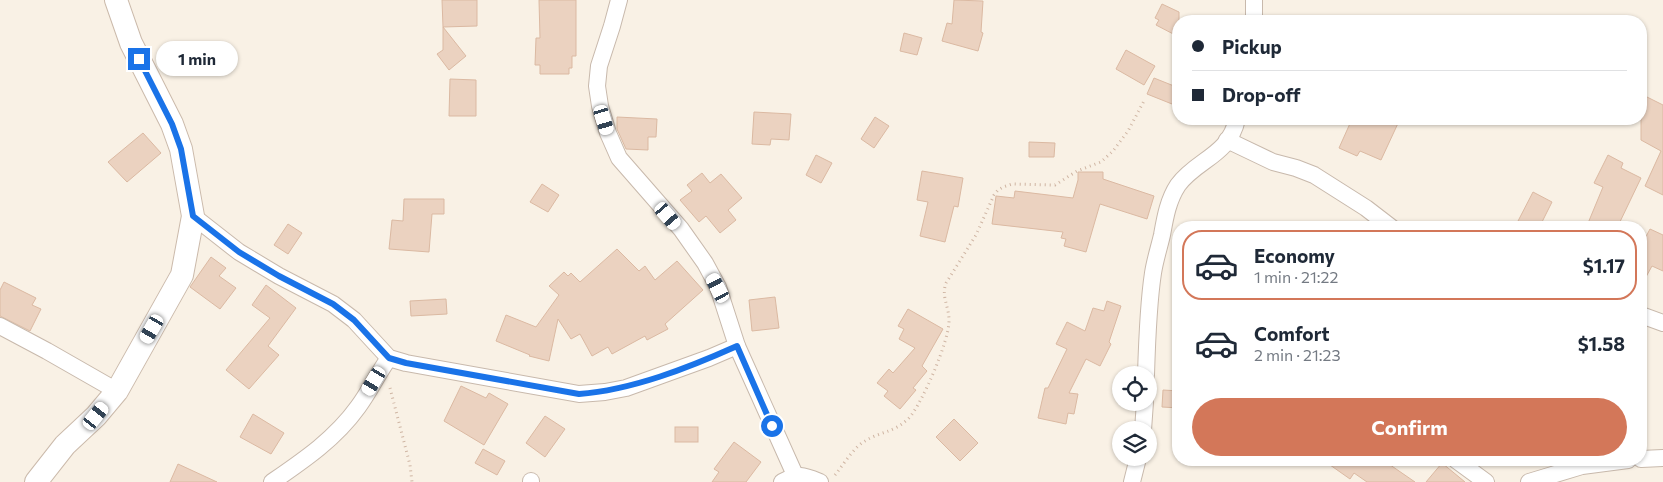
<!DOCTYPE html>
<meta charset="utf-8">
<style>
:root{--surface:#fff;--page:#f6f6f7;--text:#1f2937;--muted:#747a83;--line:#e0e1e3;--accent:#d37759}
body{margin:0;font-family:Commissioner,sans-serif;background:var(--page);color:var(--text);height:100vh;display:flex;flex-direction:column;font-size:19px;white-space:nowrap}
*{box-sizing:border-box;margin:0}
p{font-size:16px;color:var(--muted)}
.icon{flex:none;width:28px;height:28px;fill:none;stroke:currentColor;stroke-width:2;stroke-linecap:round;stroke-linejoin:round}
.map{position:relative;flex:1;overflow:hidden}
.sheet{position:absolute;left:1172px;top:221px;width:475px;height:245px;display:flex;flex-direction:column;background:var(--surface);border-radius:20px;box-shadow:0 1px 4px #0004}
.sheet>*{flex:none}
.hud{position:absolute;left:1172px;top:15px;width:475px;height:110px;border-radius:20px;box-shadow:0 1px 4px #0004;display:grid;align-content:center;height:110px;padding:0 20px;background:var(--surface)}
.fabs{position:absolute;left:1112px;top:366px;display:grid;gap:10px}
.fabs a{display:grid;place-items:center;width:45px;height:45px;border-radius:50%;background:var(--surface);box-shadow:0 1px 4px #0004;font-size:25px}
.end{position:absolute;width:22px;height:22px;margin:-11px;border:6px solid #1a73e8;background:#fff;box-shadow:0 0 0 2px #fff}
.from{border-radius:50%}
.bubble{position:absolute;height:35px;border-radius:18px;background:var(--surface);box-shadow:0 1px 4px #0004;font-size:16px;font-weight:700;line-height:35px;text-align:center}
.car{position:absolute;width:15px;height:30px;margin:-15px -8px;border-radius:6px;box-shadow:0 0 4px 1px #0007;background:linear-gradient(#fff 24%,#345 0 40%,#fff 0 76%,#345 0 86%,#fff 0)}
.hud b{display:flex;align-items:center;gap:18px;height:48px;font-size:19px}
.hud b+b{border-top:1px solid var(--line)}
.hud i{width:12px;height:12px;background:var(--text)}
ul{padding:9px 0 0;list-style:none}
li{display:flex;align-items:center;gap:15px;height:70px;margin:0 10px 8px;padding:0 10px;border:2px solid transparent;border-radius:20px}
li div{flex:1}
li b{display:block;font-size:19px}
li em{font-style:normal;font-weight:700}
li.on{border-color:var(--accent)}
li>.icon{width:45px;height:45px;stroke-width:1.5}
.cta{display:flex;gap:10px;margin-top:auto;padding:10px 20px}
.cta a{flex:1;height:58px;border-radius:30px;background:var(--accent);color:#fff;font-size:20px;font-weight:700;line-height:58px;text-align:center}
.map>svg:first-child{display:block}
.building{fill:#ebd2c0;stroke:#dbb9a2}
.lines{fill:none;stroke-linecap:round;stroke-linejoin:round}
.street-casing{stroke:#c8b9ac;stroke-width:18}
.secondary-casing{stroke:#cbbaab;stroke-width:24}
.path{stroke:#cfb5a3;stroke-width:3;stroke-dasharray:1 4;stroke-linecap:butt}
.street{stroke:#fff;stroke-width:16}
.secondary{stroke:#fff;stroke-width:22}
.route{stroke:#1a73e8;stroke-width:6}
</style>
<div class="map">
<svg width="1663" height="482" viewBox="0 0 1663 482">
<rect width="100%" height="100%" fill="#f9f1e5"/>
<g class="building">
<path d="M442,0H477V26L443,27Z"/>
<path d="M539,0H576V56H572V68H569V74H540V65H535L536,38H540Z"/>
<path d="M954,0L983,1L981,32L983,33L978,51L942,41L947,23L952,24Z"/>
<path d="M1162,4L1179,12V37L1156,25L1159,20L1155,18Z"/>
<path d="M443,27L466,56L449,70L437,54L443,50Z"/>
<path d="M904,33L922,38L917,55L900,51Z"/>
<path d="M1126,50L1155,66L1144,85L1116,69Z"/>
<path d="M1154,78L1179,88L1172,104L1147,94Z"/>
<path d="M450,79L476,80V116H449Z"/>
<path d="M1641,94L1663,105V195L1645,186L1661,151L1641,140Z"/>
<path d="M754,112L791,114L789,140L771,139L770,145L752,144Z"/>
<path d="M617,117L657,119L656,137H648V150L626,149L617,129Z"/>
<path d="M875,117L889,126L874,148L861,139Z"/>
<path d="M1352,119H1400L1381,160L1360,151L1357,156L1339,148Z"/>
<path d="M143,133L161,153L127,182L108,162Z"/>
<path d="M1029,142L1055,143L1054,157H1029Z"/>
<path d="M816,155L832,163L821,183L806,175Z"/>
<path d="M1608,155L1623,163L1621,168L1641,178L1617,228H1586L1603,187L1594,183Z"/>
<path d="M922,171L963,178L958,207L954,206L945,242L920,236L928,202L917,200Z"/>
<path d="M1078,172H1103V179L1154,196L1147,219L1100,204L1086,252L1064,246L1066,239L1061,238L1063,232L992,224L996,196L1014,198L1015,191L1073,198L1078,180Z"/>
<path d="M702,173L710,183L721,174L742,198L728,210L736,220L720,233L706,216L699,222L680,200L692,191L687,185Z"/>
<path d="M542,184L559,195L548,212L530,202Z"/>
<path d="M1533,192L1552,202L1539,228H1526L1517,223Z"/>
<path d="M404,199H444V214H432L429,252L389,249L392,220L403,221Z"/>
<path d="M288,224L302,233L288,254L274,245Z"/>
<path d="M1650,229L1663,235V271L1652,266L1641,286V246Z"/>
<path d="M617,249L639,271L645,266L655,280L677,261L703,290L665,324L668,329L647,340L645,336L612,354L608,347L592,356L580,334L571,339L558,319L549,361L529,356L530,355L496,341L506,315L536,327L559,295L549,286L564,272L568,276L571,273L580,282Z"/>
<path d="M211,257L226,268L219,276L236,288L220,309L190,287Z"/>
<path d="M4,282L36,298L32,305L41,309L30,331L0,316V290Z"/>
<path d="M266,285L296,308L268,346L279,355L249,389L226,370L270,318L252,305Z"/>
<path d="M775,297L779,328L752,331L749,300Z"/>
<path d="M446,299L447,314L411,316L410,301Z"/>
<path d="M1107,301L1121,306L1109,342L1111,344L1100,366L1086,359L1069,393L1078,394L1074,414L1068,413L1066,424L1038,418L1045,388H1048L1067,349L1056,344L1067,322L1085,331L1093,308L1104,311Z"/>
<path d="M908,309L943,329L922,366L927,371L913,388L916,390L900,409L884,396L888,391L877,383L889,369L893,373L915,348L899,339L904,329L898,326Z"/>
<path d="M461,386L486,398L489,393L508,404L484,445L444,421Z"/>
<path d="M1163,390L1179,391V408L1162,407Z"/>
<path d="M253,414L284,433L271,454L240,437Z"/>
<path d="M545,416L565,429L545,457L526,443Z"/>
<path d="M954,419L978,443L960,461L936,437Z"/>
<rect x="675" y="427" width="23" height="15"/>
<path d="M734,442L761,462L746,482H712L719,472L714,469Z"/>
<path d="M483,449L505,461L497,475L475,463Z"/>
<path d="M1323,460H1383L1415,482H1367L1354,473L1350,479Z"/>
<path d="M1442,463L1465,482H1426Z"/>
<path d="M178,464L217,482H170Z"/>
</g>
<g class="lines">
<g class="street-casing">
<g id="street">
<path d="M619,0L612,26L599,66L597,86L600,106L608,133L619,158L681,229L705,263L718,287L737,346L795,475"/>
<path d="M1254,21V0"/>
<path d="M1227,140L1273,162L1296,168L1314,175L1366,208L1392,228"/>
<path d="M193,216L239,252L279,276L333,304L354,320L389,358L406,363L579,394L605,392L626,388L709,358L737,346"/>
<path d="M1641,315L1663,323"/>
<path d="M0,326L47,351L117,391"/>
<path d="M1146,375C1147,341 1148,306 1153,273C1155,260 1159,248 1162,235C1165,218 1168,200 1178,185C1197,159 1229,156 1237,119"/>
<path d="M1143,430L1145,402"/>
<path d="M1641,459L1663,458"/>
<path d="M1456,460L1486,482"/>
<path d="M531,481V482"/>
<path d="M272,482C304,460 335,439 358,407C370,391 378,373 389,358"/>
<path d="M782,482C799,473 803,475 820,482"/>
<path d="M1132,482L1138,458"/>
<path d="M1529,482L1582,466L1628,460"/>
</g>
</g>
<g class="secondary-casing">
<path id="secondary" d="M36,482L65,445L96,416L117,391L182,275L193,216L181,149L172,124L131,43L116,0"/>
</g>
<g class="path">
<path d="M390,388L410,465L412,482"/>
<path d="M835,475C844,464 853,448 865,441C881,431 894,433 909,418C922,404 950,339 949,320C949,307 941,296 946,283L976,235L994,195L998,190L1003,187L1012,184L1055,185L1077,171L1101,162L1113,151L1128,131L1145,99"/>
</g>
<use href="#street" class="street"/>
<use href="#secondary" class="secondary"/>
</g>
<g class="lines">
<path class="route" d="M139,59L172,124L181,149L193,216L239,252L279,276L333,304L354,320L389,358L406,363L579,394C632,390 688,368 737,346L772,426"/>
</g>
</svg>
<div class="fabs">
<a><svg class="icon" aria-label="locate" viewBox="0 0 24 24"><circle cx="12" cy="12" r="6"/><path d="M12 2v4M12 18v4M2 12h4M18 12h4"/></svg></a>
<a><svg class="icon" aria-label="layers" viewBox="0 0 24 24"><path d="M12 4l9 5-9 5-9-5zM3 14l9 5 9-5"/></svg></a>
</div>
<i class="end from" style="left:772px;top:426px"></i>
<i class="end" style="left:139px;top:59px"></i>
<div class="bubble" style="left:156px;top:41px;width:82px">1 min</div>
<i class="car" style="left:604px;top:120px;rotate:163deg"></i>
<i class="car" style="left:668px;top:216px;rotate:139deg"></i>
<i class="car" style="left:718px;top:288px;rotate:332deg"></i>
<i class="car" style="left:152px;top:329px;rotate:210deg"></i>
<i class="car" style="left:374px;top:381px;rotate:211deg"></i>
<i class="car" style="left:96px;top:416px;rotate:39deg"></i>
<div class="hud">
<b><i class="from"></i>Pickup</b>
<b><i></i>Drop-off</b>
</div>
<section class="sheet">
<ul>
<li class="on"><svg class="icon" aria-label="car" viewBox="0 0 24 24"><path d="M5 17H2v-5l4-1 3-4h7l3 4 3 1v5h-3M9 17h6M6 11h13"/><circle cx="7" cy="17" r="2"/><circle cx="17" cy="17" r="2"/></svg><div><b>Economy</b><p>1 min · 21:22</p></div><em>$1.17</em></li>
<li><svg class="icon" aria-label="car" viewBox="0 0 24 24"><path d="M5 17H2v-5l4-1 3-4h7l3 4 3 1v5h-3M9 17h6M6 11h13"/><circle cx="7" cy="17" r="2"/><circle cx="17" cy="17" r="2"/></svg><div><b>Comfort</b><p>2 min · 21:23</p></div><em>$1.58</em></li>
</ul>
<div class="cta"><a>Confirm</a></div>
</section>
</div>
